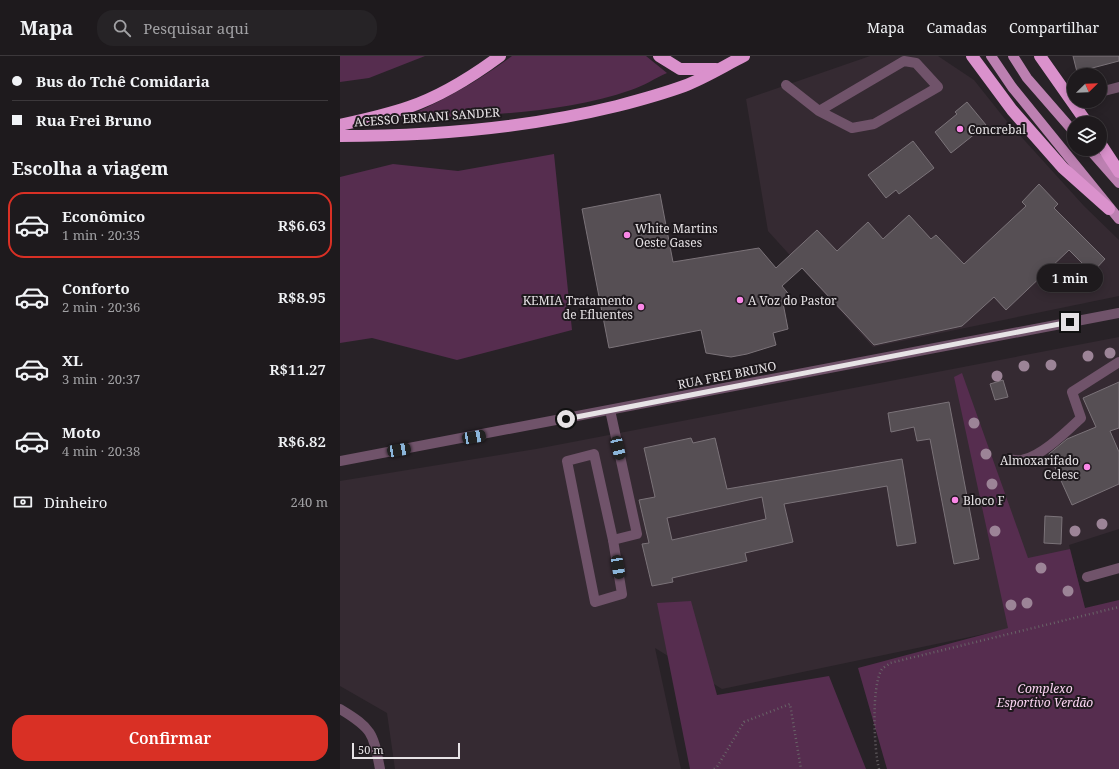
<!DOCTYPE html>
<html lang="pt">
<meta charset="utf-8">
<style>
:root{--surface:#1e1a1d;--page:#262326;--text:#f1f3f6;--muted:#a1a1a4;--line:#3c383b;--accent:#d93025}
body{margin:0;font-family:"Noto Serif",serif;background:var(--page);color:var(--text);height:100vh;display:flex;flex-direction:column;font-size:15px;white-space:nowrap}
*{box-sizing:border-box;margin:0}
p{font-size:13px;color:var(--muted)}
.icon{flex:none;width:22px;height:22px;fill:none;stroke:currentColor;stroke-width:2;stroke-linecap:round;stroke-linejoin:round}
.map{position:relative;flex:1;overflow:hidden}
.details{display:flex;flex-direction:column;background:var(--surface);width:340px}
.details>*{flex:none}
.top-card{display:grid;align-content:center;height:88px;padding:0 12px;background:var(--surface)}
.needle{width:26px;rotate:67deg}
.controls{position:absolute;left:727px;top:12px;display:grid;gap:8px}
.controls a{display:grid;place-items:center;width:40px;height:40px;border-radius:50%;background:var(--surface);box-shadow:0 2px 10px #0003,0 0 0 1px var(--line);font-size:20px}
.scale{position:absolute;left:12px;bottom:10px;width:108px;box-sizing:border-box;padding-left:4px;border:2px solid #e7e3e6;border-top:0;font-size:11px;line-height:14px;white-space:nowrap;color:#e7e3e6;-webkit-text-stroke:3px #1e191d;paint-order:stroke}
.end{position:absolute;width:18px;height:18px;margin:-9px;border:5px solid #e7e3e6;background:#111;box-shadow:0 0 0 2px #111}
.from{border-radius:50%}
.bubble{position:absolute;height:28px;border-radius:14px;background:var(--surface);box-shadow:0 2px 10px #0003,0 0 0 1px var(--line);font-size:13px;font-weight:600;line-height:28px;text-align:center}
.car{position:absolute;width:12px;height:24px;margin:-12px -6px;border-radius:5px;box-shadow:0 0 3px 1px #0007;background:linear-gradient(#222 24%,#8ab4d8 0 40%,#222 0 76%,#8ab4d8 0 86%,#222 0)}
.top-card b{display:flex;align-items:center;gap:14px;height:38px;font-size:15px}
.top-card b+b{border-top:1px solid var(--line)}
.top-card i{width:10px;height:10px;background:var(--text)}
ul{padding:0;list-style:none}
li{display:flex;align-items:center;gap:12px;height:66px;margin:0 8px 6px;padding:0 4px;border:2px solid transparent;border-radius:16px}
li div{flex:1}
li b{display:block;font-size:15px}
li em{font-style:normal;font-weight:600}
li.active{border-color:var(--accent)}
li>.icon{width:36px;height:36px;stroke-width:1.5}
h2{padding:0 12px;font-size:18px;line-height:48px}
.pay{display:flex;align-items:center;gap:10px;height:44px;padding:0 12px;font-size:15px}
.pay p{margin-inline-start:auto}
.button{display:flex;gap:8px;margin-top:auto;padding:8px 12px}
.button a{flex:1;height:46px;border-radius:16px;background:var(--accent);color:#fff;font-size:16px;font-weight:600;line-height:46px;text-align:center}
header{display:flex;align-items:center;gap:24px;box-sizing:border-box;height:56px;padding:0 20px;background:var(--surface);border-bottom:1px solid var(--line)}
header strong{font-size:19px}
nav{display:flex;gap:22px;margin-inline-start:auto;font-size:14px}
.search{width:280px;height:36px;background:var(--page);display:flex;align-items:center;gap:10px;box-sizing:border-box;padding:0 14px;border-radius:16px;color:var(--muted);font-size:15px}
main{display:flex;flex:1;min-height:0}
.map>svg:first-child{display:block}
.built{fill:#352a32}
.green{fill:#562d4f}
.building{fill:#564f54;stroke:#7b7379;fill-rule:evenodd}
.lines{fill:none;stroke-linecap:round;stroke-linejoin:round}
.path{stroke:#696468;stroke-width:2.5;stroke-dasharray:1 3;stroke-linecap:butt}
.minor{stroke:#70536a;stroke-width:10}
.major{stroke:#bc80b1;stroke-width:10}
.highway{stroke:#da91cc;stroke-width:12}
.tree{fill:#9c8497}
.route{stroke:#e7e3e6;stroke-width:5}
.poi-dot{fill:#fa87e7;stroke:#1e191d;stroke-width:1.5}
.labels{text-anchor:middle;dominant-baseline:central;stroke-width:4;stroke-linejoin:round;paint-order:stroke}
.street-label{font-size:12px;fill:#e7e3e6;stroke:#1e191d}
.poi-label{font-size:12px;fill:#e7e3e6;stroke:#1e191d;text-anchor:start}
.park-label{font-size:12px;font-style:italic;fill:#fbd4f2;stroke:#1e191d}
</style>
<header>
<strong>Mapa</strong>
<div class="search"><svg class="icon" aria-label="search" viewBox="0 0 24 24"><circle cx="10" cy="10" r="6"/><path d="M15 15l6 6"/></svg>Pesquisar aqui</div>
<nav><a>Mapa</a><a>Camadas</a><a>Compartilhar</a></nav>
</header>
<main>
<section class="details">
<div class="top-card">
<b><i class="from"></i>Bus do Tchê Comidaria</b>
<b><i></i>Rua Frei Bruno</b>
</div>
<h2>Escolha a viagem</h2>
<ul>
<li class="active"><svg class="icon" aria-label="car" viewBox="0 0 24 24"><path d="M5 17H2v-5l4-1 3-4h7l3 4 3 1v5h-3M9 17h6M6 11h13"/><circle cx="7" cy="17" r="2"/><circle cx="17" cy="17" r="2"/></svg><div><b>Econômico</b><p>1 min · 20:35</p></div><em>R$6.63</em></li>
<li><svg class="icon" aria-label="car" viewBox="0 0 24 24"><path d="M5 17H2v-5l4-1 3-4h7l3 4 3 1v5h-3M9 17h6M6 11h13"/><circle cx="7" cy="17" r="2"/><circle cx="17" cy="17" r="2"/></svg><div><b>Conforto</b><p>2 min · 20:36</p></div><em>R$8.95</em></li>
<li><svg class="icon" aria-label="car" viewBox="0 0 24 24"><path d="M5 17H2v-5l4-1 3-4h7l3 4 3 1v5h-3M9 17h6M6 11h13"/><circle cx="7" cy="17" r="2"/><circle cx="17" cy="17" r="2"/></svg><div><b>XL</b><p>3 min · 20:37</p></div><em>R$11.27</em></li>
<li><svg class="icon" aria-label="car" viewBox="0 0 24 24"><path d="M5 17H2v-5l4-1 3-4h7l3 4 3 1v5h-3M9 17h6M6 11h13"/><circle cx="7" cy="17" r="2"/><circle cx="17" cy="17" r="2"/></svg><div><b>Moto</b><p>4 min · 20:38</p></div><em>R$6.82</em></li>
</ul>
<div class="pay"><svg class="icon" aria-label="cash" viewBox="0 0 24 24"><path d="M3 7h18v10H3z"/><circle cx="12" cy="12" r="2"/></svg>Dinheiro<p>240 m</p></div>
<div class="button"><a>Confirmar</a></div>
</section>
<div class="map">
<svg width="779" height="713" viewBox="0 0 779 713">
<rect width="100%" height="100%" fill="#282227"/>
<g class="built">
<path d="M530,0H598L634,24L665,63L744,150L779,184V240L533,291L428,175L406,43Z"/>
<path d="M779,281V473L729,489L745,553L668,573L382,633L315,592L341,713H55L47,657L0,630V425L196,393Z"/>
</g>
<g class="green">
<path d="M0,0H85L29,22L0,26Z"/>
<path d="M172,0H306L327,17C315,22 304,30 291,34C220,59 135,59 60,63C100,47 137,26 172,0Z"/>
<path d="M214,98L232,274L117,304L32,282L0,287V121L53,108L118,115Z"/>
<path d="M622,317L688,502L730,493L745,552L779,544V713H547L518,612L668,572L614,321Z"/>
<path d="M351,545L377,639L489,620L526,713H350L317,547Z"/>
</g>
<g class="building">
<path d="M733,0H779V5L737,16Z"/>
<path d="M627,46L646,69L611,97L595,76L617,58L615,56Z"/>
<path d="M573,85L594,112L559,138L556,134L546,142L528,119Z"/>
<path d="M699,128L718,148L714,152L765,203L752,217L729,194L666,254L654,241L622,270L534,289L462,212L442,230L451,241L443,247L448,273L433,277L436,289L407,298L391,301L366,297L361,274L269,292L242,153L320,138L333,206L419,192L436,212L477,174L497,195L528,166L543,183L569,159L591,183L596,179L624,208L686,150L682,146Z"/>
<path d="M663,324L668,341L655,344L650,328Z"/>
<path d="M779,326V372L770,375L779,396V428L732,449L709,398L727,383L756,371L743,342Z"/>
<path d="M609,346L639,503L614,508L590,383L577,385L574,371L551,376L548,357Z"/>
<path d="M351,382L353,387L375,382L387,433L562,403L576,487L557,490L547,430L444,448L453,486L405,497L407,505L332,522L333,526L312,530L302,488L309,487L299,444L315,441L304,392ZM422,441L426,463L332,484L327,462Z"/>
<path d="M705,460L722,461L721,488L704,487Z"/>
</g>
<g class="lines">
<g class="path">
<path d="M374,713L377,711L404,666L450,648L461,713"/>
<path d="M539,713C534,694 531,630 542,613C544,611 548,609 550,607L779,551"/>
</g>
<g class="minor">
<path d="M446,29L479,55L512,72L534,68L598,31L576,7L564,5L479,55"/>
<path d="M760,36L779,31"/>
<path d="M270,354L297,478L273,484"/>
<path d="M254,398L273,484L282,538L255,546L227,405Z"/>
<path d="M670,403C674,404 678,405 682,404C702,400 727,375 741,362L732,336L779,306"/>
<path d="M0,405L779,257"/>
<path d="M747,521L779,512"/>
<path d="M0,653C33,673 33,677 40,713"/>
</g>
<g class="major">
<path d="M651,0L672,31L779,163"/>
<path d="M673,0L687,22L734,76"/>
<path d="M749,93L779,127"/>
</g>
<g class="highway">
<path d="M319,0L340,13H376"/>
<path d="M632,0L672,54L723,112L769,153"/>
<path d="M700,0L747,67"/>
<path d="M0,69C23,64 46,59 69,51C101,40 133,20 160,0"/>
<path d="M0,80C93,80 187,72 277,50C300,44 322,38 344,30C365,22 384,10 404,0"/>
<path d="M760,87L779,116"/>
</g>
</g>
<g class="tree">
<circle cx="770" cy="297" r="5.5"/>
<circle cx="748" cy="300" r="5.5"/>
<circle cx="711" cy="309" r="5.5"/>
<circle cx="684" cy="310" r="5.5"/>
<circle cx="657" cy="320" r="5.5"/>
<circle cx="634" cy="367" r="5.5"/>
<circle cx="646" cy="398" r="5.5"/>
<circle cx="652" cy="428" r="5.5"/>
<circle cx="762" cy="468" r="5.5"/>
<circle cx="655" cy="475" r="5.5"/>
<circle cx="735" cy="475" r="5.5"/>
<circle cx="701" cy="512" r="5.5"/>
<circle cx="728" cy="535" r="5.5"/>
<circle cx="687" cy="547" r="5.5"/>
<circle cx="671" cy="549" r="5.5"/>
</g>
<g class="lines">
<path class="route" d="M226,363L730,266"/>
</g>
<g class="poi-dot">
<circle cx="620" cy="73" r="4"/>
<circle cx="287" cy="179" r="4"/>
<circle cx="400" cy="244" r="4"/>
<circle cx="301" cy="251" r="4"/>
<circle cx="747" cy="411" r="4"/>
<circle cx="615" cy="444" r="4"/>
</g>
<g class="labels">
<g class="street-label">
<text transform="translate(87 61) rotate(-4)">ACESSO ERNANI SANDER</text>
<text transform="translate(387 319) rotate(-11)">RUA FREI BRUNO</text>
</g>
<g class="poi-label">
<text x="628" y="73">Concrebal</text>
<text x="295" y="172">White Martins<tspan x="295" dy="14">Oeste Gases</tspan></text>
<text x="293" y="244" text-anchor="end">KEMIA Tratamento<tspan x="293" dy="14">de Efluentes</tspan></text>
<text x="408" y="244">A Voz do Pastor</text>
<text x="739" y="404" text-anchor="end">Almoxarifado<tspan x="739" dy="14">Celesc</tspan></text>
<text x="623" y="444">Bloco F</text>
</g>
<g class="park-label">
<text x="705" y="632">Complexo<tspan x="705" dy="14">Esportivo Verdão</tspan></text>
</g>
</g>
</svg>
<div class="controls">
<a><svg class="needle" viewBox="-14 -14 28 28"><path d="M0-13l5 13h-10z" fill="#e53935"/><path d="M0 13l5-13h-10z" fill="#a1a1a4"/></svg></a>
<a><svg class="icon" aria-label="layers" viewBox="0 0 24 24"><path d="M12 4l9 5-9 5-9-5zM3 14l9 5 9-5"/></svg></a>
</div>
<div class="scale">50 m</div>
<i class="end from" style="left:226px;top:363px"></i>
<i class="end" style="left:730px;top:266px"></i>
<div class="bubble" style="left:697px;top:208px;width:66px">1 min</div>
<i class="car" style="left:134px;top:381px;rotate:80deg"></i>
<i class="car" style="left:278px;top:392px;rotate:167deg"></i>
<i class="car" style="left:59px;top:394px;rotate:80deg"></i>
<i class="car" style="left:278px;top:511px;rotate:171deg"></i>
</div>
</main>
